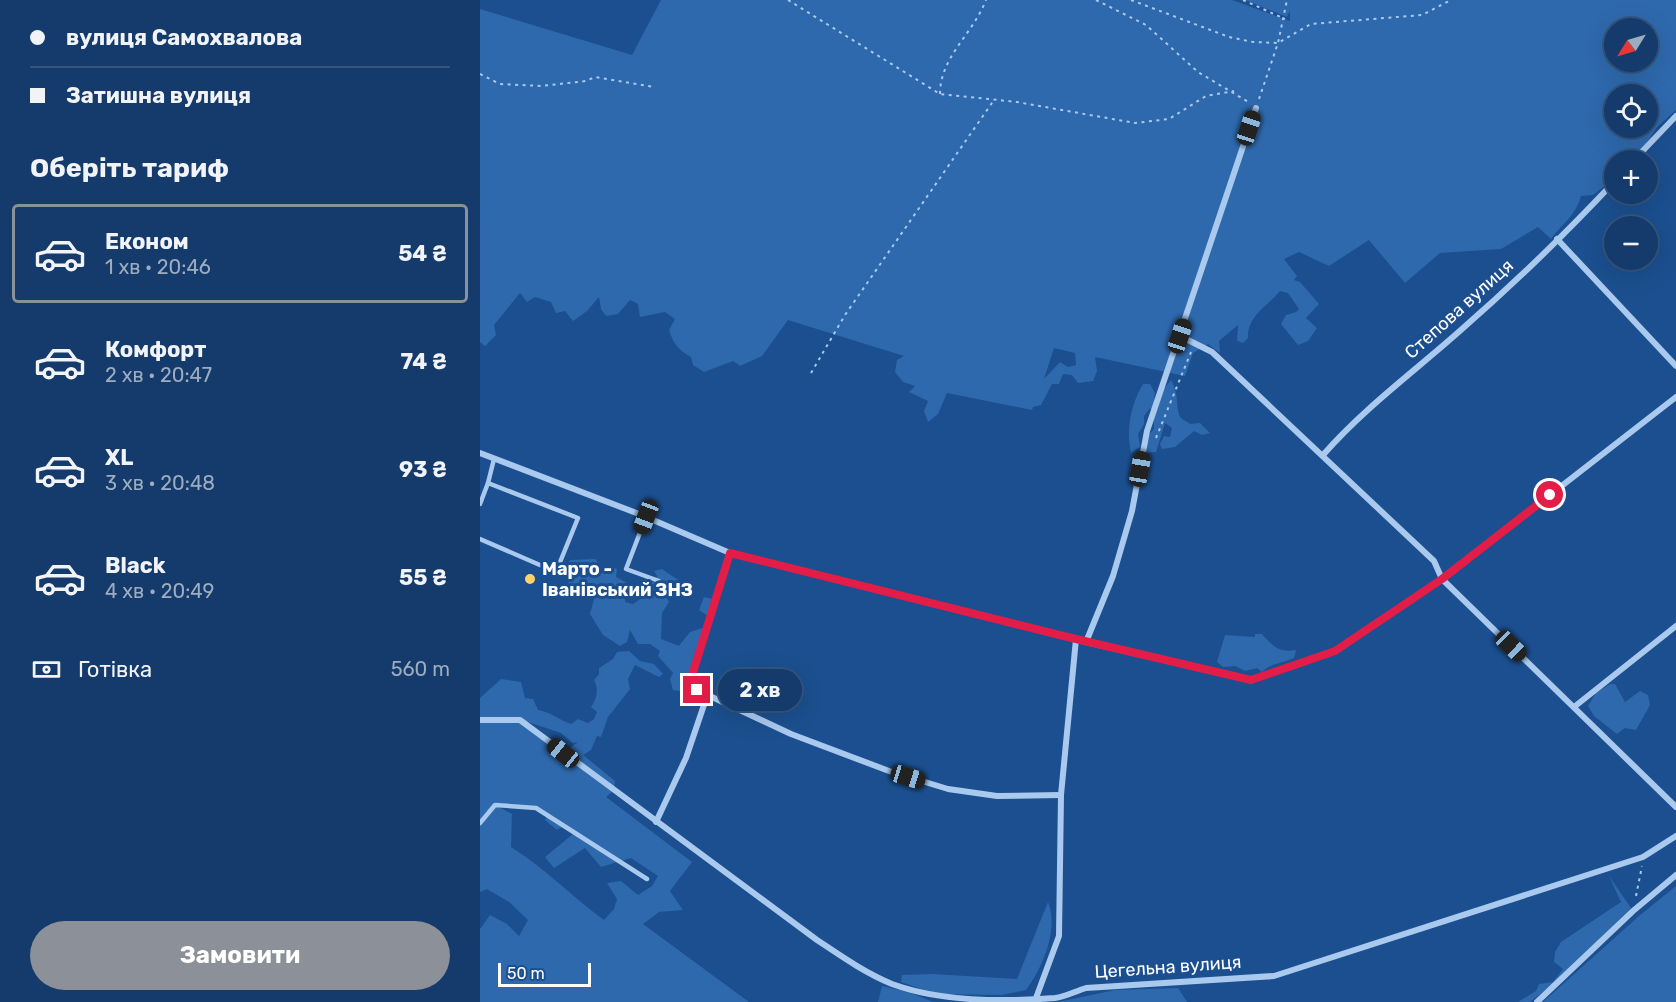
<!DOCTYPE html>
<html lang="uk">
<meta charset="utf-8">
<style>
:root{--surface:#143b6b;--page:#214673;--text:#f1f3f6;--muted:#9dadc1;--line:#33557e;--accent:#8c9099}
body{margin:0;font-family:Rubik,sans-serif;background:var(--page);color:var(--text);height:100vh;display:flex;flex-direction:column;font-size:22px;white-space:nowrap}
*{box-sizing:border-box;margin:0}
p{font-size:20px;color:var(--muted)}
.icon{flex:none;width:33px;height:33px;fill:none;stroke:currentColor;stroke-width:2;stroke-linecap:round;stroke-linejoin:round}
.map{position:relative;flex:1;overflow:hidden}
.side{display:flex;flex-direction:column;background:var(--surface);width:480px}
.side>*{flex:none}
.top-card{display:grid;align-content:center;height:132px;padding:0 30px;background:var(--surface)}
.needle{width:39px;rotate:233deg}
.buttons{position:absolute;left:1124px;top:18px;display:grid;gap:12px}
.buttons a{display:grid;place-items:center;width:54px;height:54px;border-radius:50%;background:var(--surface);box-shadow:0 6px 24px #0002,0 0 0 2px var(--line);font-size:30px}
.scale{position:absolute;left:18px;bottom:15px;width:93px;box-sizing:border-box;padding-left:6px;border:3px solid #fff;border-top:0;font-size:16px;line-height:21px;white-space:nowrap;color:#fff;-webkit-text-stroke:4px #1b4f8f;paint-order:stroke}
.end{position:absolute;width:27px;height:27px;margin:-14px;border:8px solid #e11d48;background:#fff;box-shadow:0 0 0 3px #fff}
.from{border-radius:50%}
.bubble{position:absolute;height:42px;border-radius:21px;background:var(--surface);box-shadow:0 6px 24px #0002,0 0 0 2px var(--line);font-size:20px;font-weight:700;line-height:42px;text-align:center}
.car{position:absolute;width:18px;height:36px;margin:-18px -9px;border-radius:8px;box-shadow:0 0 4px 2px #0007;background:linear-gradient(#222 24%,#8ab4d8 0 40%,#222 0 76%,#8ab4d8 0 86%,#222 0)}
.top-card b{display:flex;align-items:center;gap:21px;height:57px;font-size:22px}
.top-card b+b{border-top:2px solid var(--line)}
.top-card i{width:15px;height:15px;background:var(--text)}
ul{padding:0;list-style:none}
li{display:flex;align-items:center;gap:18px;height:99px;margin:0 12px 9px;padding:0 18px;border:3px solid transparent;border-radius:6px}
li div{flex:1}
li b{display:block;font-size:22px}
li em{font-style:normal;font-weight:700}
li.active{border-color:var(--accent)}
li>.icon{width:54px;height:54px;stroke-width:1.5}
h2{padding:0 30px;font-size:27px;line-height:72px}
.pay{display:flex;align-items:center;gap:15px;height:66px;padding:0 30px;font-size:22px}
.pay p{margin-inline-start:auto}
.button{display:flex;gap:12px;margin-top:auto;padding:12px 30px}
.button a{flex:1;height:69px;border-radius:36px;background:var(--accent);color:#fff;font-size:24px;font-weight:700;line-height:69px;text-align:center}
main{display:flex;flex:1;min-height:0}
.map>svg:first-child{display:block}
.green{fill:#2e69ad;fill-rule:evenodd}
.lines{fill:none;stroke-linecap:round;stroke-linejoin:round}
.path{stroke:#a9c9ee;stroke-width:2;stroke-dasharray:3 4.5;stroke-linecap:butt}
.service{stroke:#a9c9ee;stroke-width:4.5}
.minor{stroke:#a9c9ee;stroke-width:6}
.route{stroke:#e11d48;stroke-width:8}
.poi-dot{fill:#ffd166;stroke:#1b4f8f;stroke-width:2}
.labels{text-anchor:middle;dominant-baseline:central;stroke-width:6;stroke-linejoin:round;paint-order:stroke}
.street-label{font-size:18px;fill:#fff;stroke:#1b4f8f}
.poi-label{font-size:18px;font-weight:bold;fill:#fff;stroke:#1b4f8f;text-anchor:start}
</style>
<main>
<section class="side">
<div class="top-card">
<b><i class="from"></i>вулиця Самохвалова</b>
<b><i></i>Затишна вулиця</b>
</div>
<h2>Оберіть тариф</h2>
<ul>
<li class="active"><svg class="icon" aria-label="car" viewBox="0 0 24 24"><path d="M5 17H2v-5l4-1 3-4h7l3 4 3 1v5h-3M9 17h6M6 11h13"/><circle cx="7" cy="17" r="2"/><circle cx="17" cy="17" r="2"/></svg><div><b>Економ</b><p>1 хв · 20:46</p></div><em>54 ₴</em></li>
<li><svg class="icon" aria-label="car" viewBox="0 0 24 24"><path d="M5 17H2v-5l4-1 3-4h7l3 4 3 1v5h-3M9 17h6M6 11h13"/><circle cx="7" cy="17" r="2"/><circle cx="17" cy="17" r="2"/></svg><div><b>Комфорт</b><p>2 хв · 20:47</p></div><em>74 ₴</em></li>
<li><svg class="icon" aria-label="car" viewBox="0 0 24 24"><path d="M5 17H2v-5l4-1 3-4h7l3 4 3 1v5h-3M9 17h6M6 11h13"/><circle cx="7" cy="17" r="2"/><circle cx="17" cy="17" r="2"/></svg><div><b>XL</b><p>3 хв · 20:48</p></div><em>93 ₴</em></li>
<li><svg class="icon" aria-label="car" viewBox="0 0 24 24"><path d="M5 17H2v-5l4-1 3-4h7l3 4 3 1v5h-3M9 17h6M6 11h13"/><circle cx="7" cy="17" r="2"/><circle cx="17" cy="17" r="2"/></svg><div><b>Black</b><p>4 хв · 20:49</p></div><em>55 ₴</em></li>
</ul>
<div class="pay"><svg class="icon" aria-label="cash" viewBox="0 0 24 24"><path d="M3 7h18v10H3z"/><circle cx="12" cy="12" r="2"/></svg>Готівка<p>560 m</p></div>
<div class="button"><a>Замовити</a></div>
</section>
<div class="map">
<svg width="1196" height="1002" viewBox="0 0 1196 1002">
<rect width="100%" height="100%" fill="#1b4f8f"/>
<g class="green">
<path d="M181,0H752L810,21V11L807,17L765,0H1196V110L1177,127L1166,144L1167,152L1164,160H1134V179L1113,195L1101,196C1096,215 1083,223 1071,239L1058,227L1021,249L960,253L925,283L889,240L849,266L819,252L804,259L817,276L814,280L820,282L839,304L826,318L837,328L828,341L818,345L801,324L806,315L816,312L819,309L808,293L800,291C787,307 767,316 768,338L763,343L757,341L758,325L739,341L740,353L728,344L713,353L705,376L615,357L617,371L613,381L598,383L592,375L583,374L579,384H572L561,405L553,407L552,410L467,393L458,414L448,422L444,411L448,401L429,392L435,386L423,382L415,372L417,360L424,356L308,320L282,356L260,366L253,361L224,372L213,365L211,357C198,350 193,343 189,330L195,319L185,312L160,317L158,304L150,300L138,314L126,316L121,309L119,297L107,311L93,321L85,311L76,313L71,302L55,297L47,302L40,293L14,325L16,335L5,346L0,342V9L152,55ZM1134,28H1167V62H1134ZM1134,94H1167V128H1134ZM574,348L595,353L596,365L588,367L580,362L564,379Z"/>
<path d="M691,380C700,394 695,411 701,418C704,421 707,421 710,424L720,423L730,433L722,435L714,431L695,447L682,449L680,444L684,436L690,437L692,428L685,423L676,452L664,453L669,434L674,429V414L670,408L664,416V424L658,434L660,447L651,453C646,430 650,406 663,384H670L675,393L674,401Z"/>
<path d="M115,559L124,570L131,567L137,569L136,577L147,583L145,602L153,604L160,599L162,590L167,588V583L176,581L177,576L174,571L182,569L201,582L194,592L184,593L189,602L182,613L181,639L199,646L210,632L226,627L228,616L219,610L224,597L236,600L207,692L193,690L190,679L193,673L178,656L180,651L170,644H158L150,630L147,642L140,646L123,635L110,614L116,592L114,586L101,592L90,586L83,573L90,560Z"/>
<path d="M775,634H782C793,646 798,653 816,650L814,658C802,664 792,662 782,672L777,668L765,671L755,666L743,667L737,662L745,635L775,637Z"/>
<path d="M149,651L160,661L174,664L183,674L179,677L155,665L148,679L150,689L128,717L121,737L117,736L111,750L103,755L135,781L134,789L83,753L98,742L93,743L81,733L33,717L132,792L126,797L212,862L190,891L203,910L179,912L163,924L269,1002H0V929L10,915L27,924L39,936L48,920L29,902L7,889L0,892V698L21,679L41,682L45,698L53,699L58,710C71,712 79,720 91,724L98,719L108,723L114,719L117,712L111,707C117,699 119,689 114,680L119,674V668L133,659L137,652ZM17,806L56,808L67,815L65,820L77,830L82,827L93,834L65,857L74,868L105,848L121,867L151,858L178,876L172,886L158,895L141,881L127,883L137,899L134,909L124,920C92,897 65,868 31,847L32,814Z"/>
<path d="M1130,684H1135L1145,702L1160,691L1168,695L1170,705L1156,730L1145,728L1137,734L1114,716L1108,706L1116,693Z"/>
<path d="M1129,876L1151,908L1072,985L1050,1002H1038L1056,991L1059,984L1073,982L1083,969L1074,962L1075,952L1081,942L1141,902Z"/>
<path d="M1196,886V1002H1063L1159,916Z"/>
<path d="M568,902C579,929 563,967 546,990L522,995L456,994L421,982L422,975L453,974L537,979Z"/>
<path d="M402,986L431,993L453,1002H398Z"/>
<path d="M698,988L707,1002H578L635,990Z"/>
</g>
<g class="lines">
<g class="path">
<path d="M308,0L460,94L537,102L655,123L689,119L726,96L754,91"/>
<path d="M616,0L666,25L718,72L770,103"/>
<path d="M651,0L749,37L773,42L798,43L831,24L942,15L971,0"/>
<path d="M763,0L805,19"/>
<path d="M0,74L20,84L61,86L106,81L115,77L174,87"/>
<path d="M460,94C460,57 493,34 506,0"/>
<path d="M779,99L798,43L807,0"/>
<path d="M331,373L365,315L514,100"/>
<path d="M676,438L711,352"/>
<path d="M1156,896L1162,866"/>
</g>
<g class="service">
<path d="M8,483L14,459"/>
<path d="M0,504L8,483L98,518L76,572L0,539"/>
<path d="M166,517L146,569L179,581"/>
<path d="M0,823L15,805L56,808L167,879"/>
</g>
<g class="minor">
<path d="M1154,160L1196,116"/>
<path d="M1077,239L1196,366"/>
<path d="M700,336L732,352L954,561L962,579L1196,807"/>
<path d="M0,453L159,514L250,553L606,642L771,680L855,651L962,579L1196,397"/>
<path d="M843,455C884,408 935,371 982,329C1035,283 1086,233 1134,182"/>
<path d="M250,553L210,682L217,690L311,734L409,771L468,789L517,796L581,795"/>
<path d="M606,642L633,576L652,511L667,431L776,108"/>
<path d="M1094,707L1196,626"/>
<path d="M0,720H40L337,940C361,956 385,973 412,984C461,1002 523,1002 575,998C585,997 596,991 606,988L794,976L1163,857L1196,836"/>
<path d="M176,822L206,758L227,696"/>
<path d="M556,998L579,936L581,795L596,639"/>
<path d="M1057,1002L1153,911L1196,875"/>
</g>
</g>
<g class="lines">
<path class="route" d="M217,690L210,682L250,553L596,639L771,680L855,651L962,579L1070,495"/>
</g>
<circle class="poi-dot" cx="50" cy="579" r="6"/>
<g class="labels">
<g class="street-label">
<text transform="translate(979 309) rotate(-42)">Степова вулиця</text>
<text transform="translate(688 967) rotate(-4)">Цегельна вулиця</text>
</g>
<g class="poi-label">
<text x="62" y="569">Марто -<tspan x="62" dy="21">Іванівський ЗНЗ</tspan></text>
</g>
</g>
</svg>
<div class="buttons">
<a><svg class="needle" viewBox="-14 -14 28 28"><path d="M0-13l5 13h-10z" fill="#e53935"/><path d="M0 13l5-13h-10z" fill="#9dadc1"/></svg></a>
<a><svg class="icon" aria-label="locate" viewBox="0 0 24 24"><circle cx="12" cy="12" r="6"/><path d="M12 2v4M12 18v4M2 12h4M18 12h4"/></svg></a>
<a>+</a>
<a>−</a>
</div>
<div class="scale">50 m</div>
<i class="end from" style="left:1070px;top:495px"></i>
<i class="end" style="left:217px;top:690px"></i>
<div class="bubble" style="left:238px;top:669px;width:84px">2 хв</div>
<i class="car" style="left:769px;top:128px;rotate:18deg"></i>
<i class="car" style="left:700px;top:336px;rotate:18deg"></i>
<i class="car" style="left:660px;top:469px;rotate:10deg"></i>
<i class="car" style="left:166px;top:517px;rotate:201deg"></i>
<i class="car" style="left:1031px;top:646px;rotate:134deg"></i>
<i class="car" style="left:83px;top:753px;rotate:309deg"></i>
<i class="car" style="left:428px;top:777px;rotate:107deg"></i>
</div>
</main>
